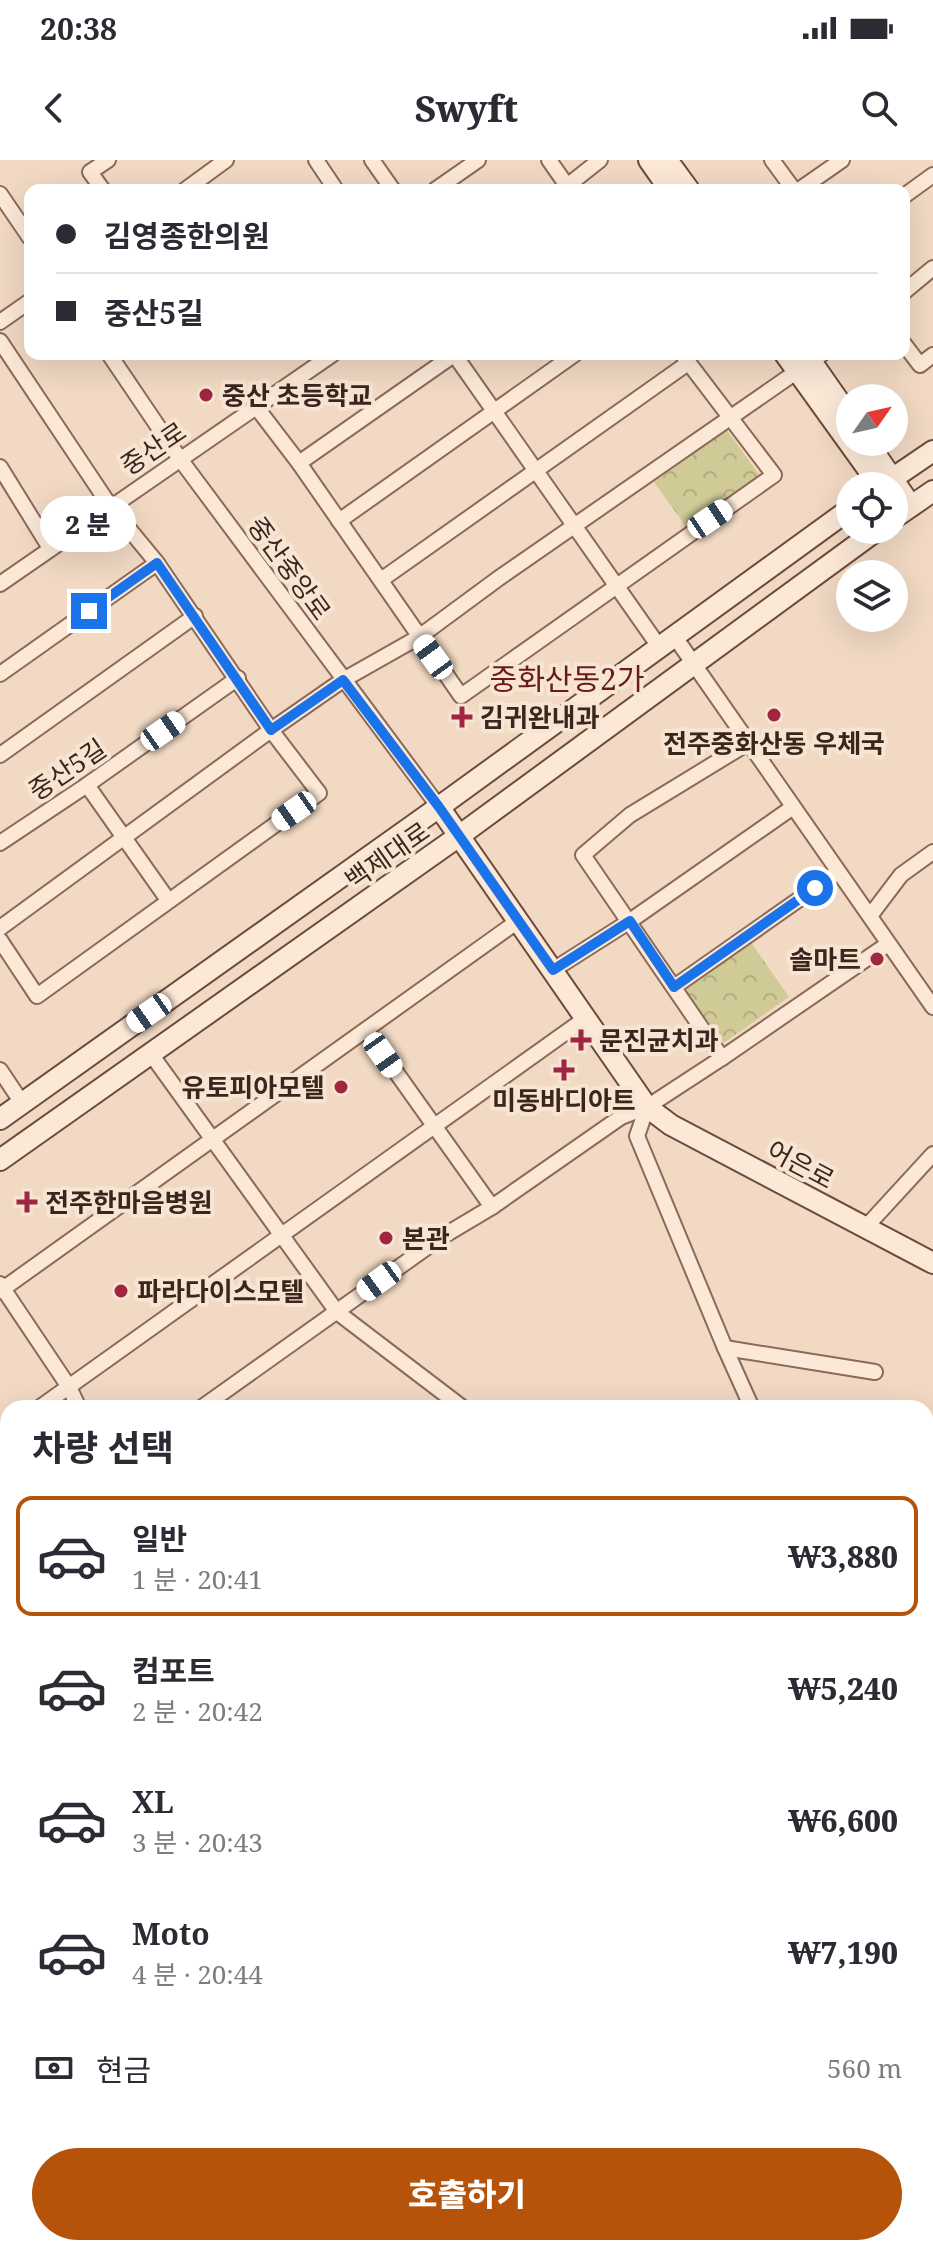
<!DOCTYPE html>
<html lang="ko">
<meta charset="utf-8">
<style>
:root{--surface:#fff;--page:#f2f2f3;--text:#2b2b33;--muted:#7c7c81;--line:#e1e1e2;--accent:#b45309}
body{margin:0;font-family:"Noto Serif","Noto Sans KR",serif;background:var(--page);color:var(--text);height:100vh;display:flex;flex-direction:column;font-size:30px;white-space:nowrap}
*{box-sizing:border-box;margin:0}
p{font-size:26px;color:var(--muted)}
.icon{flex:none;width:44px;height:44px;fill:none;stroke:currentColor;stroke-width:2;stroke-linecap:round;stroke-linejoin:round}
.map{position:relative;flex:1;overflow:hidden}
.panel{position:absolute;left:0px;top:1240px;width:934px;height:856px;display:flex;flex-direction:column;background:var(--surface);border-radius:24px 24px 0 0;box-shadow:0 8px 32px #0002}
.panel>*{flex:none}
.hud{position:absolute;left:24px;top:24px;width:886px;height:176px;border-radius:16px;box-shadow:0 8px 32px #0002;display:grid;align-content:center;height:176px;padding:0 32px;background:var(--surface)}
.needle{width:52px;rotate:56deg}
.controls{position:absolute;left:836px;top:224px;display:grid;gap:16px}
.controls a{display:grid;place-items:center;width:72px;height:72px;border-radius:50%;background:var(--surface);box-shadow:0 8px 32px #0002;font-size:40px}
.end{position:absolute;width:36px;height:36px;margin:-18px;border:10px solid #1a73e8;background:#fff;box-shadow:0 0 0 4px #fff}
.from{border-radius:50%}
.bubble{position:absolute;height:56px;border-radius:28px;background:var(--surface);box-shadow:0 8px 32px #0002;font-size:26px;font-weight:800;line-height:56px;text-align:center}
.car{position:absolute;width:24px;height:48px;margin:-24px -12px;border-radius:10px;box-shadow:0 0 6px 2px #0007;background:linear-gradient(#fff 24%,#345 0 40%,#fff 0 76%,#345 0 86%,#fff 0)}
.hud b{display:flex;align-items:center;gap:28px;height:76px;font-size:30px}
.hud b+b{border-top:2px solid var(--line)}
.hud i{width:20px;height:20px;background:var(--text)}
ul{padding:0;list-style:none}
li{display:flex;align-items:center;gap:24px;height:120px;margin:0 16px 12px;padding:0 16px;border:4px solid transparent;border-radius:16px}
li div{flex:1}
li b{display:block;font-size:30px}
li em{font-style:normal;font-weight:800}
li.on{border-color:var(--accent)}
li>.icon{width:72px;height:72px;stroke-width:1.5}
h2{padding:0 32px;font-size:36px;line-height:96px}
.pay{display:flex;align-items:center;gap:20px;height:88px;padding:0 32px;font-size:30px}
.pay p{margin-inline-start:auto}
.action{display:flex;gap:16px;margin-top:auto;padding:16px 32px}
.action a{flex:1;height:92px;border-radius:48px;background:var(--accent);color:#fff;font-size:32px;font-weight:800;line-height:92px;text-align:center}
.status{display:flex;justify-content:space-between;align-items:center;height:56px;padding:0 40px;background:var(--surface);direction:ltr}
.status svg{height:22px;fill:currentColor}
header{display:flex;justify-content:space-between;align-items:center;height:104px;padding:0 32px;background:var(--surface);font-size:36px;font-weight:800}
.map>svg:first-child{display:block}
.park{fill:url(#park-crowns)}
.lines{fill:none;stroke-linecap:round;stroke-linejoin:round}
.street-casing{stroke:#8c6958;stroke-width:18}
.secondary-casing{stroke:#6e4a3c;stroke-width:24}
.street{stroke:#fbe8d7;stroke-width:14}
.secondary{stroke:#fbe8d7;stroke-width:20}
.route{stroke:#1a73e8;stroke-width:10}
.poi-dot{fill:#9f2540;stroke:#f7e5d3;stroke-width:3}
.labels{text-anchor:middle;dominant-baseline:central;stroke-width:8;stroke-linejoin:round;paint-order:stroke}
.poi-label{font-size:26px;font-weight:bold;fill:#3b251d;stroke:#f7e5d3;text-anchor:start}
.street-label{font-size:26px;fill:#3b251d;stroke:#f7e5d3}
.quarter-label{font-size:30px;fill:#6a1a1b;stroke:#f7e5d3}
</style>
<div class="status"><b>20:38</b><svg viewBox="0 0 49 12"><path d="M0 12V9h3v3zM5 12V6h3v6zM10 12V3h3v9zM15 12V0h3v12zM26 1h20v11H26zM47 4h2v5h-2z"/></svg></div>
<header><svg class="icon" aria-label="back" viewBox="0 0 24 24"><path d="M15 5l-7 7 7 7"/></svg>Swyft<svg class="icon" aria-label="search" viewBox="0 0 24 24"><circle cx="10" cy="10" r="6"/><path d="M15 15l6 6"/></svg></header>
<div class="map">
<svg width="933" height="2096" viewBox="0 0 933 2096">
<defs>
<pattern id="park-crowns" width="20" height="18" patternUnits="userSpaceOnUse" patternTransform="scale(2)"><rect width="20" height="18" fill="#d0ca96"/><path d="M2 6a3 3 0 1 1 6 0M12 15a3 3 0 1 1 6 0" fill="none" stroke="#b4ad81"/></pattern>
</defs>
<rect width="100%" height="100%" fill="#f1d9c3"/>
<g class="park">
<path d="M727,270L760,316L687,368L654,322Z"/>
<path d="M750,781L789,837L725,882L716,880L681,828Z"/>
</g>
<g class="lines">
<g class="street-casing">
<g id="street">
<path d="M316,0L336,30"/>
<path d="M372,0L393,30"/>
<path d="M549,0L570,30"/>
<path d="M772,0L794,30"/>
<path d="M103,30L90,12L108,0"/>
<path d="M185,30L226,0"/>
<path d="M435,30L478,0"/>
<path d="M562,30L600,0"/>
<path d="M799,30L842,0"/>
<path d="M0,34L30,78"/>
<path d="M904,36L933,15"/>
<path d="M904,132L933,108"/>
<path d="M0,162L30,141"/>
<path d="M0,181L110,346L157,403L271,570L319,633L37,836L0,780"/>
<path d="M904,184L920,205L933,195"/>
<path d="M109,194L180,299L439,647"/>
<path d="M454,194L660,488"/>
<path d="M257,248L299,303L461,536L774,315L682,194"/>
<path d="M299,303L455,194"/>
<path d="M0,307L50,388"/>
<path d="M339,361L575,194"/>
<path d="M381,420L688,203"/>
<path d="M0,424L333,194"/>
<path d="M675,477L933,847"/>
<path d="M0,514L157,403"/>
<path d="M0,595L195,456"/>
<path d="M87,625L168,740"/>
<path d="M0,683L87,625L238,518"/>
<path d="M870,756L901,715L933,692"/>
<path d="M0,768L271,570L343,520L419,477L499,418L822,194"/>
<path d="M553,810L630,761L793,647"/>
<path d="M674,827L838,712"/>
<path d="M366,870L492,1047"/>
<path d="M151,894L337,1152L463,1248"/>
<path d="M722,898L583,695L630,655L748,583"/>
<path d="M0,910L22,943"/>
<path d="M647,947L637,976L725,1188L752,1248"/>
<path d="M865,1068L933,994"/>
<path d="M0,1124L69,1227L79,1248"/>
<path d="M0,1131L518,761"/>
<path d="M725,1188L875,1212"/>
<path d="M39,1248L586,858"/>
<path d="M201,1248L440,1078L492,1047L621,957L647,947L722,898L888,784"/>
<path d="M0,1276L8,1270"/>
<path d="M0,1391L8,1385"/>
<path d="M0,1621L8,1637"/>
<path d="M926,1643L933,1659"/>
<path d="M926,1768L933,1758"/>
<path d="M0,1999L8,1987"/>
<path d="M128,2088L134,2096"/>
<path d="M708,2088L719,2096"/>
<path d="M867,2088L872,2096"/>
<path d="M0,2089L10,2096"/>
<path d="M306,2093L356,2096"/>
<path d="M92,2096L99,2088"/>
<path d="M443,2096L457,2088"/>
<path d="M582,2096L586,2094L584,2088"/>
<path d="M687,2096L693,2088"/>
</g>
</g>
<g class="secondary-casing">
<g id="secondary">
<path d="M649,0L670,30"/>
<path d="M667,0L689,30"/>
<path d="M785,194L880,326"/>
<path d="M806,194L850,257"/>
<path d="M867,282L911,346"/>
<path d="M883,325L933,291"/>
<path d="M894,358L933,331"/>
<path d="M439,647L647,947L671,965L933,1103"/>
<path d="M0,959L439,647L850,349"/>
<path d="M0,1000L459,676L877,370"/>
<path d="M0,1826L8,1844"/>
<path d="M0,1863L8,1881"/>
<path d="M195,2088L208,2096"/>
<path d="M226,2088L240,2096"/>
</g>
</g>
<use href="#street" class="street"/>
<use href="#secondary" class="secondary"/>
</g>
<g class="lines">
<path class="route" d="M89,451L157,403L271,570L343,520L439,647L553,810L630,761L674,827L815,728"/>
</g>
<g class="poi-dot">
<circle cx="206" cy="235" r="8"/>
<circle cx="774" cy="555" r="8"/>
<path d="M458 545h8v8h8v8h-8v8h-8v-8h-8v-8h8z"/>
<circle cx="877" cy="799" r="8"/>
<path d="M577 868h8v8h8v8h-8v8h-8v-8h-8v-8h8z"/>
<path d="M560 898h8v8h8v8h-8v8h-8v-8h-8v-8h8z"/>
<circle cx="341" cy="927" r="8"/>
<path d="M23 1030h8v8h8v8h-8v8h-8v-8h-8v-8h8z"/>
<circle cx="386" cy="1078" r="8"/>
<circle cx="121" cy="1131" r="8"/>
</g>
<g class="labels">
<g class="poi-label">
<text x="222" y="235">중산 초등학교</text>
<text x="480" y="557">김귀완내과</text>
<text x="774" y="583" text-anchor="middle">전주중화산동 우체국</text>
<text x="861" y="799" text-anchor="end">솔마트</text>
<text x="599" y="880">문진균치과</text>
<text x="325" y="927" text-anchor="end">유토피아모텔</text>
<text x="564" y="940" text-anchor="middle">미동바디아트</text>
<text x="45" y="1042">전주한마음병원</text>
<text x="402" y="1078">본관</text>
<text x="137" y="1131">파라다이스모텔</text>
</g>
<g class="street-label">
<text transform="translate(153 288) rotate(-34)">중산로</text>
<text transform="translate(290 408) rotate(54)">중산중앙로</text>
<text transform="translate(67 609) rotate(-34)">중산5길</text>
<text transform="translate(387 695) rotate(-35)">백제대로</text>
<text transform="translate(801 1004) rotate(28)">어은로</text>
</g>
<g class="quarter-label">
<text x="567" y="518">중화산동2가</text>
</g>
</g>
</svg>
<div class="controls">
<a><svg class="needle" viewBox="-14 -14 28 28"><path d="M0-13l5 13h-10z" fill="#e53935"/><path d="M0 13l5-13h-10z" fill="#7c7c81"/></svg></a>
<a><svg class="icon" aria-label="locate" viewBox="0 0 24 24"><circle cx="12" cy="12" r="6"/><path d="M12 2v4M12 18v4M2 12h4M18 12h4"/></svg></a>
<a><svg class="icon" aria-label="layers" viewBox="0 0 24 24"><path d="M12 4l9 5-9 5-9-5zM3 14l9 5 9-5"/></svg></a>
</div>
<i class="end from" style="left:815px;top:728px"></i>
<i class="end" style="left:89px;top:451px"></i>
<div class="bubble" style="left:40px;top:336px;width:96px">2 분</div>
<i class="car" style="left:710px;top:359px;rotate:56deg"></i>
<i class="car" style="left:433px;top:497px;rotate:324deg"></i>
<i class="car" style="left:163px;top:571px;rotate:55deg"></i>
<i class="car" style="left:294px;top:651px;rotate:235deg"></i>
<i class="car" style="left:149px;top:853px;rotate:235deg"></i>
<i class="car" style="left:383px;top:895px;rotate:145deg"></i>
<i class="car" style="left:379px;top:1121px;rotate:234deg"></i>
<div class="hud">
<b><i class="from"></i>김영종한의원</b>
<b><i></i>중산5길</b>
</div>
<section class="panel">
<h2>차량 선택</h2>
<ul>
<li class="on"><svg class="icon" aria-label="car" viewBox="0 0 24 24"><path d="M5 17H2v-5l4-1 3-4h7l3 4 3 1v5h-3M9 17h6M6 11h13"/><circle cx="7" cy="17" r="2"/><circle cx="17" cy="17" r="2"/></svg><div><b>일반</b><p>1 분 · 20:41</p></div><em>₩3,880</em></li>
<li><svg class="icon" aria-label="car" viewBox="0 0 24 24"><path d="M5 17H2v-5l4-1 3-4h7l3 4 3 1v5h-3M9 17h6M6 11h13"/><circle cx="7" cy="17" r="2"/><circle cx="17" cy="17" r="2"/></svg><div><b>컴포트</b><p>2 분 · 20:42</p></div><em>₩5,240</em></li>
<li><svg class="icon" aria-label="car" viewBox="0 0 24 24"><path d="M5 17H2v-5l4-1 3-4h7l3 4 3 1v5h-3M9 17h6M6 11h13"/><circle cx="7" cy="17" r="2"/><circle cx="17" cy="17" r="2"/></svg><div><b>XL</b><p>3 분 · 20:43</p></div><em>₩6,600</em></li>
<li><svg class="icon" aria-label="car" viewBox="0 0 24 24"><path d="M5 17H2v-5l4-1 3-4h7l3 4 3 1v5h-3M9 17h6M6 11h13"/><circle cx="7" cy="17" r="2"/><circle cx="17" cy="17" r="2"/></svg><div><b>Moto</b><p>4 분 · 20:44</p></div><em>₩7,190</em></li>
</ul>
<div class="pay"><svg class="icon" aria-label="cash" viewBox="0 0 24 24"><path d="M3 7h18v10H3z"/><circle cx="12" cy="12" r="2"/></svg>현금<p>560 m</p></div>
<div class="action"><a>호출하기</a></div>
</section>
</div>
